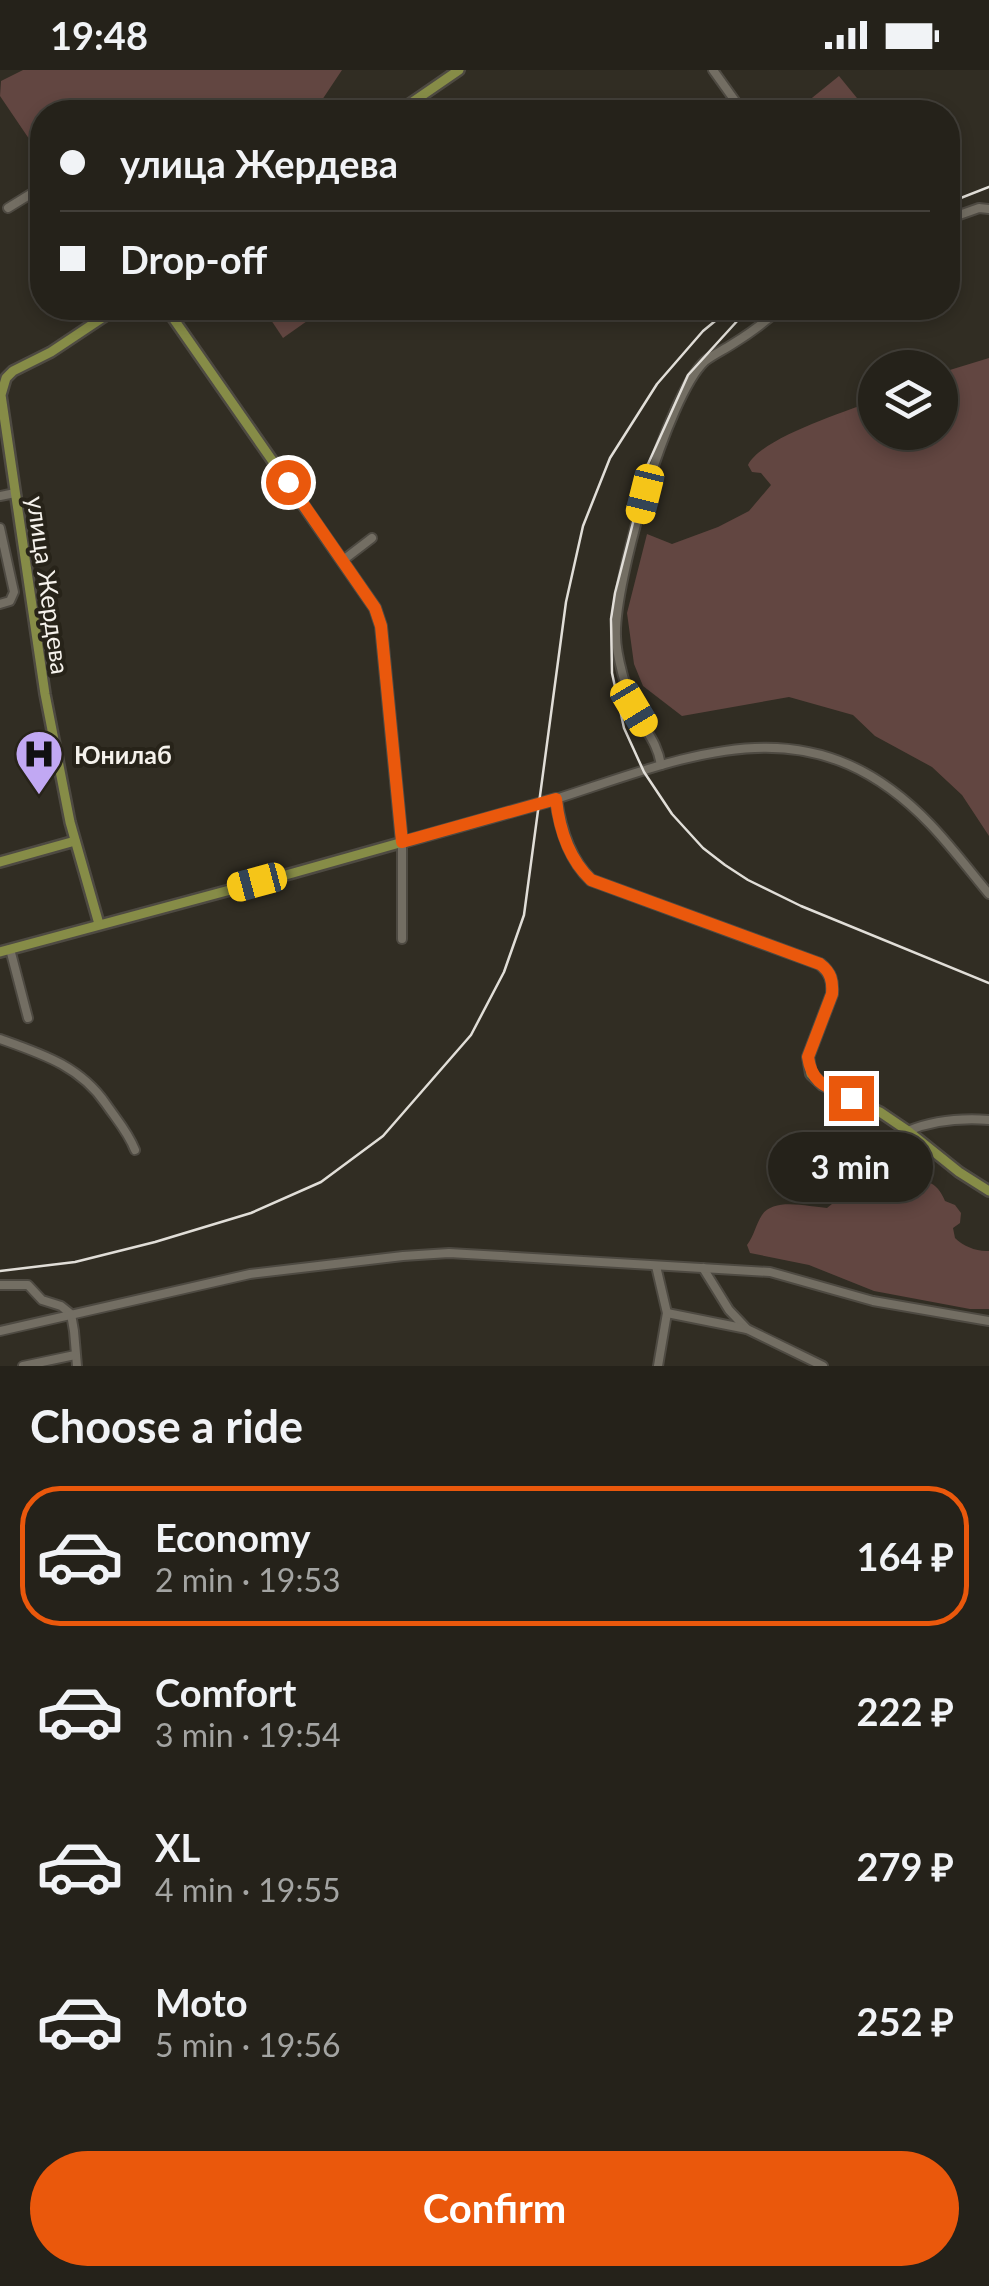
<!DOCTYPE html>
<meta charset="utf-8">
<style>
:root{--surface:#25221a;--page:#312f27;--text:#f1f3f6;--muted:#a3a4a2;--line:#423f39;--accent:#ea580c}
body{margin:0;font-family:Lato,sans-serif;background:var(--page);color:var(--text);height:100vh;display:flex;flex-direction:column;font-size:38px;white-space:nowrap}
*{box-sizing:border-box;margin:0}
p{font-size:32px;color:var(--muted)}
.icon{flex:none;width:55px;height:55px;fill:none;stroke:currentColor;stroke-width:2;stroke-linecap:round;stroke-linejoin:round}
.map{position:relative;height:1296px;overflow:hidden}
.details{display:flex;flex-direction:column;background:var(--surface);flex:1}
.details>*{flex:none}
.hud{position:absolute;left:30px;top:30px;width:930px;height:220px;border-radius:40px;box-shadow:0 5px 15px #0003,0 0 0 2px var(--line);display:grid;align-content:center;height:220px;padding:0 30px;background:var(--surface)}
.buttons{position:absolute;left:858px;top:280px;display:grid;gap:20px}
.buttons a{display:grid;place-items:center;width:100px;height:100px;border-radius:50%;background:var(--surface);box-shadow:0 5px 15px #0003,0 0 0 2px var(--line);font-size:50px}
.end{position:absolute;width:45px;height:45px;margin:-22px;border:12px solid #ea580c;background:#fff;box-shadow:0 0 0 5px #fff}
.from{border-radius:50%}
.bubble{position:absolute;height:70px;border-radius:35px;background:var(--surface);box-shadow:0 5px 15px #0003,0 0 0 2px var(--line);font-size:32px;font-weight:700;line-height:70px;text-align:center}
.car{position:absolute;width:30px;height:60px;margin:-30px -15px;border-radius:12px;box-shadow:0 0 8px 2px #0007;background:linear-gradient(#f5c518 24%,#345 0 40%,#f5c518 0 76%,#345 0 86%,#f5c518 0)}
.hud b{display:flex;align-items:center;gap:35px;height:95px;font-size:38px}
.hud b+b{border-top:2px solid var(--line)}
.hud i{width:25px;height:25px;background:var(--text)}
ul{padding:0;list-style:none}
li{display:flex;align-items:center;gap:30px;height:140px;margin:0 20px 15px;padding:0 10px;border:5px solid transparent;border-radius:40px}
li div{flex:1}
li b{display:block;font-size:38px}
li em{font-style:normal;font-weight:700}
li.current{border-color:var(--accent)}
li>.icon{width:90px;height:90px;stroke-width:1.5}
h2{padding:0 30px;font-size:45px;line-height:120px}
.cta{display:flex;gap:20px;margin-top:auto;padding:20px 30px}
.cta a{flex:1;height:115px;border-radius:60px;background:var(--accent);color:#fff;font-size:40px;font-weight:700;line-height:115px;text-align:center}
.status{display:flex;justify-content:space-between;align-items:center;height:70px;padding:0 50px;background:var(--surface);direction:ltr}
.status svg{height:28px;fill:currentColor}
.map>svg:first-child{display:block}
.green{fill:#624641}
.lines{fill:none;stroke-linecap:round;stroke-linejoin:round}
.minor-casing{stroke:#4e4a42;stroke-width:12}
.major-casing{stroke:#4e4a42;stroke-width:14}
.minor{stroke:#736e63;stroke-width:8}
.major{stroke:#868c47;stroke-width:9}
.rail{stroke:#e1ded8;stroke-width:2.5}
.route{stroke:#ea580c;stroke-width:12}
.labels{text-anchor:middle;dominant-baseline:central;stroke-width:8;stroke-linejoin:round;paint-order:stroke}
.street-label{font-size:25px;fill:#f5f2ec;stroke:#272319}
.poi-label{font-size:25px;font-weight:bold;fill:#f5f2ec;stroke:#272319;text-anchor:start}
</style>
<div class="status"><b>19:48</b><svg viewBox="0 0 49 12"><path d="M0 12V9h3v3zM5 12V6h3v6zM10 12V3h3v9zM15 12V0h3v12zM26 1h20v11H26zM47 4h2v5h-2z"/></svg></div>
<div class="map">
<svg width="989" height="1296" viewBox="0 0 989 1296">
<rect width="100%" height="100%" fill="#312d23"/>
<g class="green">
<path d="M23,0H342L314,42H42V88L0,26L1,11Z"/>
<path d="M839,6L861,33L845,42H806L802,36Z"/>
<path d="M289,238H312L317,244L283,268L271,250Z"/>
<path d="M989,288V766L962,725L932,697L875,666L853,645L789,627L682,646L643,616L634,594L627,543L647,464L672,474L718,457L749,441L771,415L761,403L752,402L748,395C761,368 845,342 875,330V362H940V303Z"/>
<path d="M870,1110C897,1127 928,1090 945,1131L955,1135L961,1143L960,1153L953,1158L955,1168C963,1176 977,1182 989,1181V1239H970L874,1221L809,1195L750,1183L747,1175C754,1166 756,1154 762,1145C774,1127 809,1137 827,1138L843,1125L850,1127L861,1123L864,1113Z"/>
</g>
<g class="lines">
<g class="minor-casing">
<g id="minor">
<path d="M713,0L743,42"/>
<path d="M8,138L42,117"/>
<path d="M948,149L979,138L989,139"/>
<path d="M0,426L15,423"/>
<path d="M0,458L14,522L10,531L0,534"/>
<path d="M342,491L372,468"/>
<path d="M661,695C657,671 645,661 635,640C627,625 616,584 616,566C614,513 667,326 705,291C713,285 723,280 731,275C749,264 765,253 780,238"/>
<path d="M556,729C695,684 811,630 930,754C951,776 970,801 989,824"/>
<path d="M402,773V869"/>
<path d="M10,879L28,948"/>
<path d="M0,969C42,984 80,996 106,1034C117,1050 128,1062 135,1080"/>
<path d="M908,1061C934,1050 961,1048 989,1050"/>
<path d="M656,1196L667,1243L658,1296"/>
<path d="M703,1198L729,1240L747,1259"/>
<path d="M0,1215H28L42,1230L61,1236L71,1244L74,1261L77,1296"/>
<path d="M667,1243L747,1259L823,1296"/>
<path d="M0,1261L250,1204L403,1186L449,1183L770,1202L873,1231L989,1251"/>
<path d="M23,1296L75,1285"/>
</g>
</g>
<g class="major-casing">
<g id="major">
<path d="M398,42L459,0"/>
<path d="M166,238L375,538L381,556L402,773"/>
<path d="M0,792L75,771"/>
<path d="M99,854L70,752L45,624L1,325L6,308L13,301L51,282L117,238"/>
<path d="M0,882L293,803L556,729C560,758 569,789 591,810L820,894C831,903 833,911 832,924L808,987L811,1004L823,1015L880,1042L908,1061L959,1102L989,1121"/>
</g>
</g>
<use href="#minor" class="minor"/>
<use href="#major" class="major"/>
<g class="rail">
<path d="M948,133L989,117"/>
<path d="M749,238L688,305L648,394L615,523L611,549L612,603L624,658L644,702L672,744L703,778L725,795L748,810L801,836L989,913"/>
<path d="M0,1201L75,1192L155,1172L251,1143L321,1112L383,1066L471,965L504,902L524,845L566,532L583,456L610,388L657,314L703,261L731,238"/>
</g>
</g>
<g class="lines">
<path class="route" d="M288,412L375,538L381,556L402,772L556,729C559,758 569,789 591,810L820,894C831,902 833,911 832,924L808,987C812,1015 828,1017 851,1028"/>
</g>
<defs>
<g id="hospital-pin" transform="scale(2.5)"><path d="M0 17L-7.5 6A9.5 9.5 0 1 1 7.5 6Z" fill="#c1a8f3" stroke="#272319"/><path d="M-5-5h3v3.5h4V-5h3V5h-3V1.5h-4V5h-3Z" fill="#111"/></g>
</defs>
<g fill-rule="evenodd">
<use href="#hospital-pin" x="39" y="684"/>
</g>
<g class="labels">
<g class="street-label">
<text transform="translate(49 515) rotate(82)">улица Жердева</text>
</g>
<g class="poi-label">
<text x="74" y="684">Юнилаб</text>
</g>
</g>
</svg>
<div class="buttons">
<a><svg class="icon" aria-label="layers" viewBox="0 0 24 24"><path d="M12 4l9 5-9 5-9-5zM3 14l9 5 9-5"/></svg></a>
</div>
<i class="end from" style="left:288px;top:412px"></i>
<i class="end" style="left:851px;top:1028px"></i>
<div class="bubble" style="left:768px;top:1062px;width:165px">3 min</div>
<i class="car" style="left:645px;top:424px;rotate:194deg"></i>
<i class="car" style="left:634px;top:638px;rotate:149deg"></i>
<i class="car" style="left:257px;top:812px;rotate:255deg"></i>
<div class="hud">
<b><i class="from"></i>улица Жердева</b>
<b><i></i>Drop-off</b>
</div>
</div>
<section class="details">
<h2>Choose a ride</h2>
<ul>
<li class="current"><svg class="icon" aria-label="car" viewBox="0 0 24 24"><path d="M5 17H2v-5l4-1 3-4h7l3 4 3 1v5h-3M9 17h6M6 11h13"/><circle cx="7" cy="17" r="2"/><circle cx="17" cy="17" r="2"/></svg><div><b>Economy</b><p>2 min · 19:53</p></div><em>164 ₽</em></li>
<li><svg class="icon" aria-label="car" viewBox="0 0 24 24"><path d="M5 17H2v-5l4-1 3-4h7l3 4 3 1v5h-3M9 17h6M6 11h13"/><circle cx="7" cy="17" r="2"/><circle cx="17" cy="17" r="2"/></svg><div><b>Comfort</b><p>3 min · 19:54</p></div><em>222 ₽</em></li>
<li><svg class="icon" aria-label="car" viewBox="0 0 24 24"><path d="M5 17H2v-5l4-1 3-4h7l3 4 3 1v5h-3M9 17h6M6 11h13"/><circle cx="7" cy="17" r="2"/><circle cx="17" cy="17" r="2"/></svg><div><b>XL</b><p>4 min · 19:55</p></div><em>279 ₽</em></li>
<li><svg class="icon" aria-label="car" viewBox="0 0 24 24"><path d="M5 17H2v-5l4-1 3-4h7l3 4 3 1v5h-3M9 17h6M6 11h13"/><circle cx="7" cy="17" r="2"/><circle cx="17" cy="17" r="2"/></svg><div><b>Moto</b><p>5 min · 19:56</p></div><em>252 ₽</em></li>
</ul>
<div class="cta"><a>Confirm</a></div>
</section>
